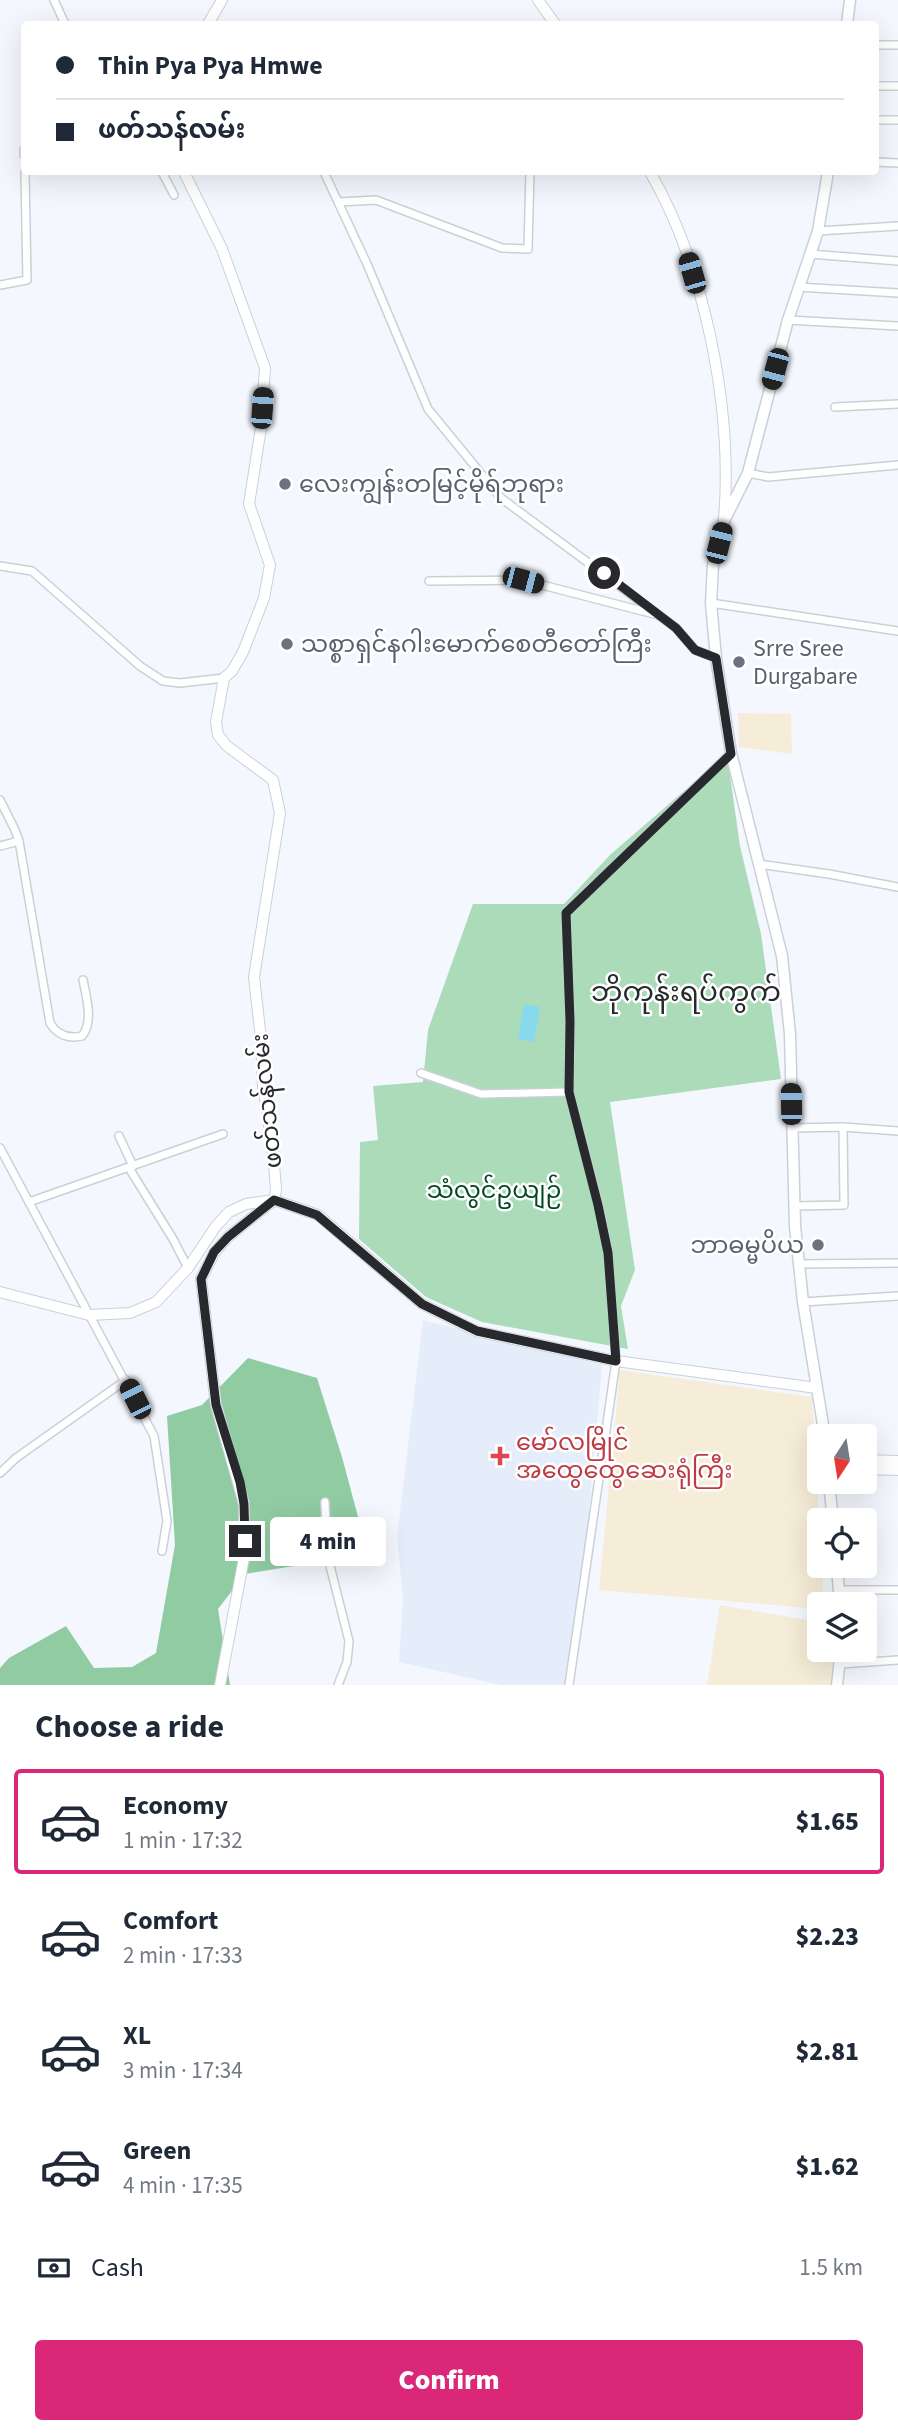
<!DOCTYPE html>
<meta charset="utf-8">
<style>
:root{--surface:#fff;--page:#f6f6f7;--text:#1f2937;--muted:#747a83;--line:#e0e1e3;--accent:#db2777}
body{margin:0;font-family:"Source Sans 3","Noto Sans Myanmar",sans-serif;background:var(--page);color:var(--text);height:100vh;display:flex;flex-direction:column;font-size:26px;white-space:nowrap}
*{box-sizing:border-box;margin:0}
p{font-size:23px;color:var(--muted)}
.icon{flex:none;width:38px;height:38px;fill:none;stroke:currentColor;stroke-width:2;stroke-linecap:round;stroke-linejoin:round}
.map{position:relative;height:1685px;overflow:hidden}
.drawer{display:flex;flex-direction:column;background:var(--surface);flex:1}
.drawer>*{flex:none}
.guide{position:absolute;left:21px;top:21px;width:858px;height:154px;border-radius:7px;box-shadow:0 7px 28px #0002;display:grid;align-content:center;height:154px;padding:0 35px;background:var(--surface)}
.needle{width:46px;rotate:192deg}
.tools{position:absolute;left:807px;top:1424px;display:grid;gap:14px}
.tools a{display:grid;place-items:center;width:70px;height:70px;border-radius:7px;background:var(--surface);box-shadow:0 7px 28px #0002;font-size:35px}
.end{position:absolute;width:32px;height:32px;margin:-16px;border:9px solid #27292d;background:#fff;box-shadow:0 0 0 4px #fff}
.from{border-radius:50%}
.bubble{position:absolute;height:49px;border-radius:7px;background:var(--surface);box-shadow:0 7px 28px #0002;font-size:23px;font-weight:800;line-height:49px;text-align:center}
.car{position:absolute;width:21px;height:42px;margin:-21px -10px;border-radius:9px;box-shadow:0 0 5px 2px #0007;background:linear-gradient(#222 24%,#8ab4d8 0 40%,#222 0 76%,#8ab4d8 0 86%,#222 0)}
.guide b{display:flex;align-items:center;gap:24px;height:66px;font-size:26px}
.guide b+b{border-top:2px solid var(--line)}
.guide i{width:18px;height:18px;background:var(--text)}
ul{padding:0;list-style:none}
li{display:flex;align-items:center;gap:21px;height:105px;margin:0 14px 10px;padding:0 21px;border:4px solid transparent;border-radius:7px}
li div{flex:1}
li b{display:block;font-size:26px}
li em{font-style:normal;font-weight:800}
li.on{border-color:var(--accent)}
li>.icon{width:63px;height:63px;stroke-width:1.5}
h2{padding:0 35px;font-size:32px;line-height:84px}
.pay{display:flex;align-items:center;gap:18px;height:77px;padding:0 35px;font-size:26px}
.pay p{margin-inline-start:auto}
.primary-button{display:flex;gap:14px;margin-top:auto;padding:14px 35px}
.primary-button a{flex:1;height:80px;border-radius:7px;background:var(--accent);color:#fff;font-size:28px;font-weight:800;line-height:80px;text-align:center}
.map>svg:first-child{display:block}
.built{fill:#e5edfa}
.education{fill:#f6edd8}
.green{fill:#abdbb9}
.forest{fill:#91cba2}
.water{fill:#88d9ec}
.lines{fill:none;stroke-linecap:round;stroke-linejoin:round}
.street-casing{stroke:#cad0d9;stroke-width:10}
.secondary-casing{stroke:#cad0d9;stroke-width:12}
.primary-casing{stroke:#cad0d9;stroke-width:13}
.street{stroke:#fff;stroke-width:7}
.secondary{stroke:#fff;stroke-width:10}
.primary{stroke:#fff;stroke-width:10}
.route{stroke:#27292d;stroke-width:9}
.worship-dot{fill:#6b7280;stroke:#fff;stroke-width:2.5}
.health-dot{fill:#e0444e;stroke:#fff;stroke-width:2.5}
.labels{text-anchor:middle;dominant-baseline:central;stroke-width:5;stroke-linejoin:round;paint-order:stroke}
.worship-label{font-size:24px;fill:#5b616d;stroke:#fff;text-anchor:start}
.street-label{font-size:24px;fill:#27292d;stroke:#fff}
.park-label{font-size:24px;fill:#004924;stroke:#fff}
.health-label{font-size:24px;fill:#be3a42;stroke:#fff;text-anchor:start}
.quarter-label{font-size:28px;fill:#27292d;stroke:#fff}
</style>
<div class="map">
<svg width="898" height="1685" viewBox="0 0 898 1685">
<rect width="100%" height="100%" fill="#f4f8fe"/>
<path class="built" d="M423,1320L602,1365L586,1545L567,1685H501L399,1662L403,1599L397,1537Z"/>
<g class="education">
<path d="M738,713L791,714L792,754L739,747Z"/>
<path d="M620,1370L812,1397L819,1521V1566H822L824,1605H819V1609L599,1590Z"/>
<path d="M720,1605L819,1622V1650H834L831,1685H707Z"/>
</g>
<path class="green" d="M727,754L740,846L761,934L781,1079L610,1102L635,1270L621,1306L628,1349L482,1322L426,1297L359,1239L360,1142L378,1140L373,1086L423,1082L428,1030L473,904H564L611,854Z"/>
<path class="forest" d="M248,1358L317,1378L342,1457L368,1554L245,1574L218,1609L230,1685H0V1668L9,1658L66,1626L94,1668L132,1667L156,1653L175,1545L167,1416L202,1405Z"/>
<path class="water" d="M524,1004L540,1007L534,1042L518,1039Z"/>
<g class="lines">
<g class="street-casing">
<g id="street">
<path d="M54,0L65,24"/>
<path d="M875,45H898"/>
<path d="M875,86H898"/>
<path d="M875,120H898"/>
<path d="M24,150V155"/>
<path d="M875,162L898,163"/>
<path d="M162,172L174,195"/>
<path d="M324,172L367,264L428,409L501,498L676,628L695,650L716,658"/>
<path d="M339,202L376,200L502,248L528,249L530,172"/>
<path d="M818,231L898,226"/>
<path d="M810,254L898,261"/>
<path d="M0,285L27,280L25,172"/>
<path d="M798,287L898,293"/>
<path d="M788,320L898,326"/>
<path d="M835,407L898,404"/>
<path d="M748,473L768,477L898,465"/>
<path d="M0,566L32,571L140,666L163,681L180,683L224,678"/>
<path d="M429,581L523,580L654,614"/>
<path d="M711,603L898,631"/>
<path d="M0,800L15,830L19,841L50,1023C57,1035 69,1039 82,1036C94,1022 86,996 83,980"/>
<path d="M0,846L19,841"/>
<path d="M758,864L829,874L898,887"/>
<path d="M421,1073L481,1094L569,1092"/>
<path d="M791,1128L843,1127L898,1131"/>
<path d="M119,1136L133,1166"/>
<path d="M0,1148L154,1436L167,1521L162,1551"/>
<path d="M129,1168L173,1239L188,1268"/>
<path d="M29,1202L223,1134"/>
<path d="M794,1206L844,1205L843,1127"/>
<path d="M800,1264L898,1263"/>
<path d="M803,1302L898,1296"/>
<path d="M0,1473L16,1458L126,1380"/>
<path d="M325,1502L327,1554L349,1641L347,1662L338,1685"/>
<path d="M839,1590H898"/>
<path d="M840,1664L898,1660"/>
<path d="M569,1685L616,1361L608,1253L599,1205L569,1092L570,1021L566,913L731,753"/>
</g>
</g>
<g class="secondary-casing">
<g id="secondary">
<path d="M538,0L555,24"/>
<path d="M208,24L222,0"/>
<path d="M184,172L222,249L265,368L261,428L249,504L270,565L264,598L243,652L232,671L224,678L216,722L218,735L227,746L273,780L280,813L254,977L261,1039L263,1086L273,1150L276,1190L274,1200L228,1237L214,1253L201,1279L216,1405L244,1504V1558L220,1685"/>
<path d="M650,172C705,267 733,409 724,519"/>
<path d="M0,1292L89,1315L130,1313L156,1302L188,1268L216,1226L229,1212L246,1204L274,1200L318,1215L422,1304L476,1331L616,1361L817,1388"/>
<path d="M864,1460L898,1461"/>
<path d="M864,1469L898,1470"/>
</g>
</g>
<g class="primary-casing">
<g id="primary">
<path d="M847,24L850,0"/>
<path d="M825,1437L803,1302L795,1226L790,1034L782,956L731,753L716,658L711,603L713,565L724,521L748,473L788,320L818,231L828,172"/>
<path d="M829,1482L833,1521"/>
<path d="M837,1566L840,1605"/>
<path d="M837,1685L841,1650"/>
</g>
</g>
<use href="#street" class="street"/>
<use href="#secondary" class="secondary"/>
<use href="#primary" class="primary"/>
</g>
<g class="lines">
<path class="route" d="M245,1541L244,1504L240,1482L216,1405L201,1279L214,1252L228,1237L274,1200L317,1215L422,1304L477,1331L616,1361L608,1253L598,1205L569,1092L570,1021L566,913L731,754L716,658L695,650L676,628L604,573"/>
</g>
<g class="worship-dot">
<circle cx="285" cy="484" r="7"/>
<circle cx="287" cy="644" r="7"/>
<circle cx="739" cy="662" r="7"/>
<circle cx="818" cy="1245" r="7"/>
</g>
<path class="health-dot" d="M496.5 1445.5h7v7h7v7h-7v7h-7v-7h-7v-7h7z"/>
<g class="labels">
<g class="worship-label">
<text x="299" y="484">လေးကျွန်းတမြင့်မိုရ်ဘုရား</text>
<text x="301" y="644">သစ္စာရှင်နဂါးမောက်စေတီတော်ကြီး</text>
<text x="753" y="648">Srre Sree<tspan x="753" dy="28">Durgabare</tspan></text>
<text x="804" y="1245" text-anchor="end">ဘာဓမ္မပိယ</text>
</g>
<g class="street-label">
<text transform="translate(267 1101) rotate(-96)">ဖတ်သန်လမ်း</text>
</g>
<g class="park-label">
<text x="494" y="1190">သံလွင်ဥယျဉ်</text>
</g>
<g class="health-label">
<text x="516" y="1442">မော်လမြိုင်<tspan x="516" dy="28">အထွေထွေဆေးရုံကြီး</tspan></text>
</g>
<g class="quarter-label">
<text x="686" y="992">ဘိုကုန်းရပ်ကွက်</text>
</g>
</g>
</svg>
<div class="tools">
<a><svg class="needle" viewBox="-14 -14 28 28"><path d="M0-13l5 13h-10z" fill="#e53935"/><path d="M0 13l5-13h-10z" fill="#747a83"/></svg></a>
<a><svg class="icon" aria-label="locate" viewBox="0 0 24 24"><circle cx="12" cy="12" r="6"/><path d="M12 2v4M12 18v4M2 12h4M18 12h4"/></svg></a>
<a><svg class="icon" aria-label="layers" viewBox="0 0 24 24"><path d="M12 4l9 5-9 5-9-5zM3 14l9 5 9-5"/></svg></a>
</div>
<i class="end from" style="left:604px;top:573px"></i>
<i class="end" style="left:245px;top:1541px"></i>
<div class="bubble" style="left:270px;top:1517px;width:116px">4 min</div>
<i class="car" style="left:692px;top:273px;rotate:344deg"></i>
<i class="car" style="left:775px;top:369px;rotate:195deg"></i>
<i class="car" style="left:262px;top:408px;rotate:4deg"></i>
<i class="car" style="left:719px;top:543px;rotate:14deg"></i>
<i class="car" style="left:523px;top:580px;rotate:105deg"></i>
<i class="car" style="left:791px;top:1104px;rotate:359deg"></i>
<i class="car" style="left:135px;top:1399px;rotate:333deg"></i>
<div class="guide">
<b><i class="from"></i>Thin Pya Pya Hmwe</b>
<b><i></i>ဖတ်သန်လမ်း</b>
</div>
</div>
<section class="drawer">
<h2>Choose a ride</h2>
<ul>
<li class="on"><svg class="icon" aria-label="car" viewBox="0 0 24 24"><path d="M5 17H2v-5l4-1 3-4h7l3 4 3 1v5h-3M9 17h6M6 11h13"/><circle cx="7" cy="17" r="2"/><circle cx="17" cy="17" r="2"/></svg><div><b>Economy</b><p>1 min · 17:32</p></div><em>$1.65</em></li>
<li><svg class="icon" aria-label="car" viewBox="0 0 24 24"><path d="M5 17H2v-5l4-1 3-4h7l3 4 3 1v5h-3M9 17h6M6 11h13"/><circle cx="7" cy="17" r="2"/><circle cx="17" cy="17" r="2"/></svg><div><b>Comfort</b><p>2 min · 17:33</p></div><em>$2.23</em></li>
<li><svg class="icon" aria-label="car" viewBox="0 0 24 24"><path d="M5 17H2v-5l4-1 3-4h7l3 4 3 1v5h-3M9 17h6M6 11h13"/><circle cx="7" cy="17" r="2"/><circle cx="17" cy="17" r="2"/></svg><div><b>XL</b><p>3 min · 17:34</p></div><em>$2.81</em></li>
<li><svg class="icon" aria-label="car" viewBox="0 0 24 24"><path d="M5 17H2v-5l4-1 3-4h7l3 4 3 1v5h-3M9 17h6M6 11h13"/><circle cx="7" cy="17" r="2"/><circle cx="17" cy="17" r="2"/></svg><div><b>Green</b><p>4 min · 17:35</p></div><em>$1.62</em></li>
</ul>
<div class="pay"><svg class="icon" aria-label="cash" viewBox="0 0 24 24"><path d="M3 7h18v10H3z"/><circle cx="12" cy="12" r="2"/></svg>Cash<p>1.5 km</p></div>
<div class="primary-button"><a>Confirm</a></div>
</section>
